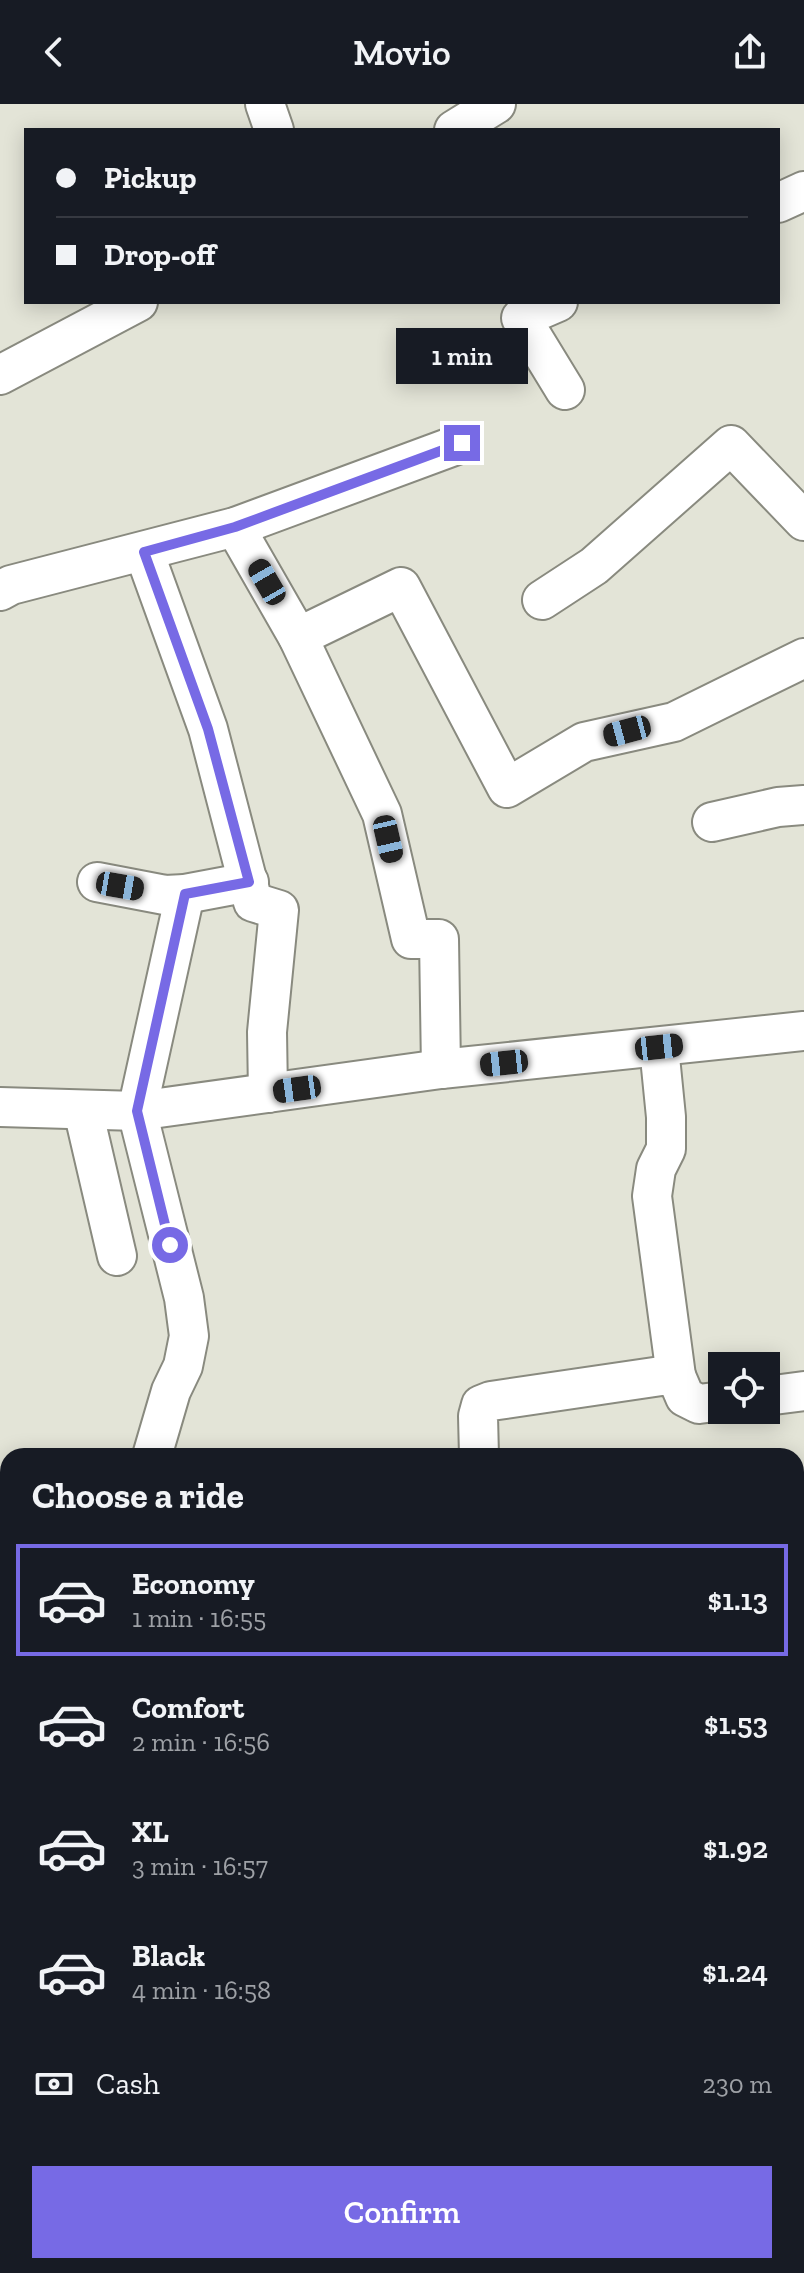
<!DOCTYPE html>
<meta charset="utf-8">
<style>
:root{--surface:#171b24;--page:#20242c;--text:#f1f3f6;--muted:#9ea1a6;--line:#363941;--accent:#776ae5}
body{margin:0;font-family:"Zilla Slab",serif;background:var(--page);color:var(--text);height:100vh;display:flex;flex-direction:column;font-size:30px;white-space:nowrap}
*{box-sizing:border-box;margin:0}
p{font-size:26px;color:var(--muted)}
.icon{flex:none;width:44px;height:44px;fill:none;stroke:currentColor;stroke-width:2;stroke-linecap:round;stroke-linejoin:round}
.map{position:relative;flex:1;overflow:hidden}
.drawer{position:absolute;left:0px;top:1344px;width:804px;height:826px;display:flex;flex-direction:column;background:var(--surface);border-radius:24px 24px 0 0;box-shadow:0 4px 20px #0003}
.drawer>*{flex:none}
.hud{position:absolute;left:24px;top:24px;width:756px;height:176px;border-radius:0px;box-shadow:0 4px 20px #0003;display:grid;align-content:center;height:176px;padding:0 32px;background:var(--surface)}
.tools{position:absolute;left:708px;top:1248px;display:grid;gap:16px}
.tools a{display:grid;place-items:center;width:72px;height:72px;border-radius:0px;background:var(--surface);box-shadow:0 4px 20px #0003;font-size:40px}
.end{position:absolute;width:36px;height:36px;margin:-18px;border:10px solid #776ae5;background:#fff;box-shadow:0 0 0 4px #fff}
.from{border-radius:50%}
.bubble{position:absolute;height:56px;border-radius:0px;background:var(--surface);box-shadow:0 4px 20px #0003;font-size:26px;font-weight:600;line-height:56px;text-align:center}
.car{position:absolute;width:24px;height:48px;margin:-24px -12px;border-radius:10px;box-shadow:0 0 6px 2px #0007;background:linear-gradient(#222 24%,#8ab4d8 0 40%,#222 0 76%,#8ab4d8 0 86%,#222 0)}
.hud b{display:flex;align-items:center;gap:28px;height:76px;font-size:30px}
.hud b+b{border-top:2px solid var(--line)}
.hud i{width:20px;height:20px;background:var(--text)}
ul{padding:0;list-style:none}
li{display:flex;align-items:center;gap:24px;height:112px;margin:0 16px 12px;padding:0 16px;border:4px solid transparent;border-radius:0px}
li div{flex:1}
li b{display:block;font-size:30px}
li em{font-style:normal;font-weight:600}
li.current{border-color:var(--accent)}
li>.icon{width:72px;height:72px;stroke-width:1.5}
h2{padding:0 32px;font-size:36px;line-height:96px}
.pay{display:flex;align-items:center;gap:20px;height:88px;padding:0 32px;font-size:30px}
.pay p{margin-inline-start:auto}
.button{display:flex;gap:16px;margin-top:auto;padding:16px 32px}
.button a{flex:1;height:92px;border-radius:0px;background:var(--accent);color:#fff;font-size:32px;font-weight:600;line-height:92px;text-align:center}
header{display:flex;justify-content:space-between;align-items:center;height:104px;padding:0 32px;background:var(--surface);font-size:36px;font-weight:600}
.map>svg:first-child{display:block}
.lines{fill:none;stroke-linecap:round;stroke-linejoin:round}
.street-casing{stroke:#898a7f;stroke-width:42}
.street{stroke:#fff;stroke-width:38}
.route{stroke:#776ae5;stroke-width:10}
</style>
<header><svg class="icon" aria-label="back" viewBox="0 0 24 24"><path d="M15 5l-7 7 7 7"/></svg>Movio<svg class="icon" aria-label="share" viewBox="0 0 24 24"><path d="M12 15V3M7 8l5-5 5 5M5 13v7h14v-7"/></svg></header>
<div class="map">
<svg width="804" height="2169" viewBox="0 0 804 2169">
<rect width="100%" height="100%" fill="#e3e4d7"/>
<g class="lines">
<g class="street-casing">
<g id="street">
<path d="M265,0L274,26"/>
<path d="M454,26L496,0"/>
<path d="M778,99L804,87"/>
<path d="M558,198L521,214L565,286"/>
<path d="M0,271L138,198"/>
<path d="M235,423L298,533L382,710L411,835H439L441,965"/>
<path d="M144,448L208,625L253,798L279,806L267,928L268,989"/>
<path d="M0,487L11,481L235,423L462,339"/>
<path d="M542,496L594,462L731,341L804,417"/>
<path d="M298,533L401,483L507,684L584,638L674,618L804,554"/>
<path d="M712,718L778,703L804,701"/>
<path d="M97,778L165,791L185,790L249,778"/>
<path d="M659,943L666,1013V1045L656,1065L652,1092L676,1272"/>
<path d="M0,1003L137,1007L441,965L804,927"/>
<path d="M83,1006L117,1152"/>
<path d="M766,1292L804,1287"/>
<path d="M152,1352L171,1287L183,1262L189,1232L184,1194L137,1007L185,790"/>
<path d="M479,1352L478,1312L481,1301L491,1297L668,1271L676,1272L685,1293L699,1300L722,1297"/>
<path d="M796,1593H804"/>
<path d="M0,1596L8,1597"/>
<path d="M0,1662H8"/>
<path d="M796,1665H804"/>
<path d="M0,1873L8,1874"/>
<path d="M796,1882H804"/>
<path d="M10,2169L12,2162"/>
</g>
</g>
<use href="#street" class="street"/>
</g>
<g class="lines">
<path class="route" d="M170,1141L137,1007L185,790L249,778L208,625L144,448L235,423L462,339"/>
</g>
</svg>
<div class="tools">
<a><svg class="icon" aria-label="locate" viewBox="0 0 24 24"><circle cx="12" cy="12" r="6"/><path d="M12 2v4M12 18v4M2 12h4M18 12h4"/></svg></a>
</div>
<i class="end from" style="left:170px;top:1141px"></i>
<i class="end" style="left:462px;top:339px"></i>
<div class="bubble" style="left:396px;top:224px;width:132px">1 min</div>
<i class="car" style="left:267px;top:478px;rotate:330deg"></i>
<i class="car" style="left:627px;top:627px;rotate:255deg"></i>
<i class="car" style="left:388px;top:735px;rotate:167deg"></i>
<i class="car" style="left:120px;top:782px;rotate:100deg"></i>
<i class="car" style="left:659px;top:943px;rotate:84deg"></i>
<i class="car" style="left:504px;top:959px;rotate:264deg"></i>
<i class="car" style="left:297px;top:985px;rotate:262deg"></i>
<div class="hud">
<b><i class="from"></i>Pickup</b>
<b><i></i>Drop-off</b>
</div>
<section class="drawer">
<h2>Choose a ride</h2>
<ul>
<li class="current"><svg class="icon" aria-label="car" viewBox="0 0 24 24"><path d="M5 17H2v-5l4-1 3-4h7l3 4 3 1v5h-3M9 17h6M6 11h13"/><circle cx="7" cy="17" r="2"/><circle cx="17" cy="17" r="2"/></svg><div><b>Economy</b><p>1 min · 16:55</p></div><em>$1.13</em></li>
<li><svg class="icon" aria-label="car" viewBox="0 0 24 24"><path d="M5 17H2v-5l4-1 3-4h7l3 4 3 1v5h-3M9 17h6M6 11h13"/><circle cx="7" cy="17" r="2"/><circle cx="17" cy="17" r="2"/></svg><div><b>Comfort</b><p>2 min · 16:56</p></div><em>$1.53</em></li>
<li><svg class="icon" aria-label="car" viewBox="0 0 24 24"><path d="M5 17H2v-5l4-1 3-4h7l3 4 3 1v5h-3M9 17h6M6 11h13"/><circle cx="7" cy="17" r="2"/><circle cx="17" cy="17" r="2"/></svg><div><b>XL</b><p>3 min · 16:57</p></div><em>$1.92</em></li>
<li><svg class="icon" aria-label="car" viewBox="0 0 24 24"><path d="M5 17H2v-5l4-1 3-4h7l3 4 3 1v5h-3M9 17h6M6 11h13"/><circle cx="7" cy="17" r="2"/><circle cx="17" cy="17" r="2"/></svg><div><b>Black</b><p>4 min · 16:58</p></div><em>$1.24</em></li>
</ul>
<div class="pay"><svg class="icon" aria-label="cash" viewBox="0 0 24 24"><path d="M3 7h18v10H3z"/><circle cx="12" cy="12" r="2"/></svg>Cash<p>230 m</p></div>
<div class="button"><a>Confirm</a></div>
</section>
</div>
